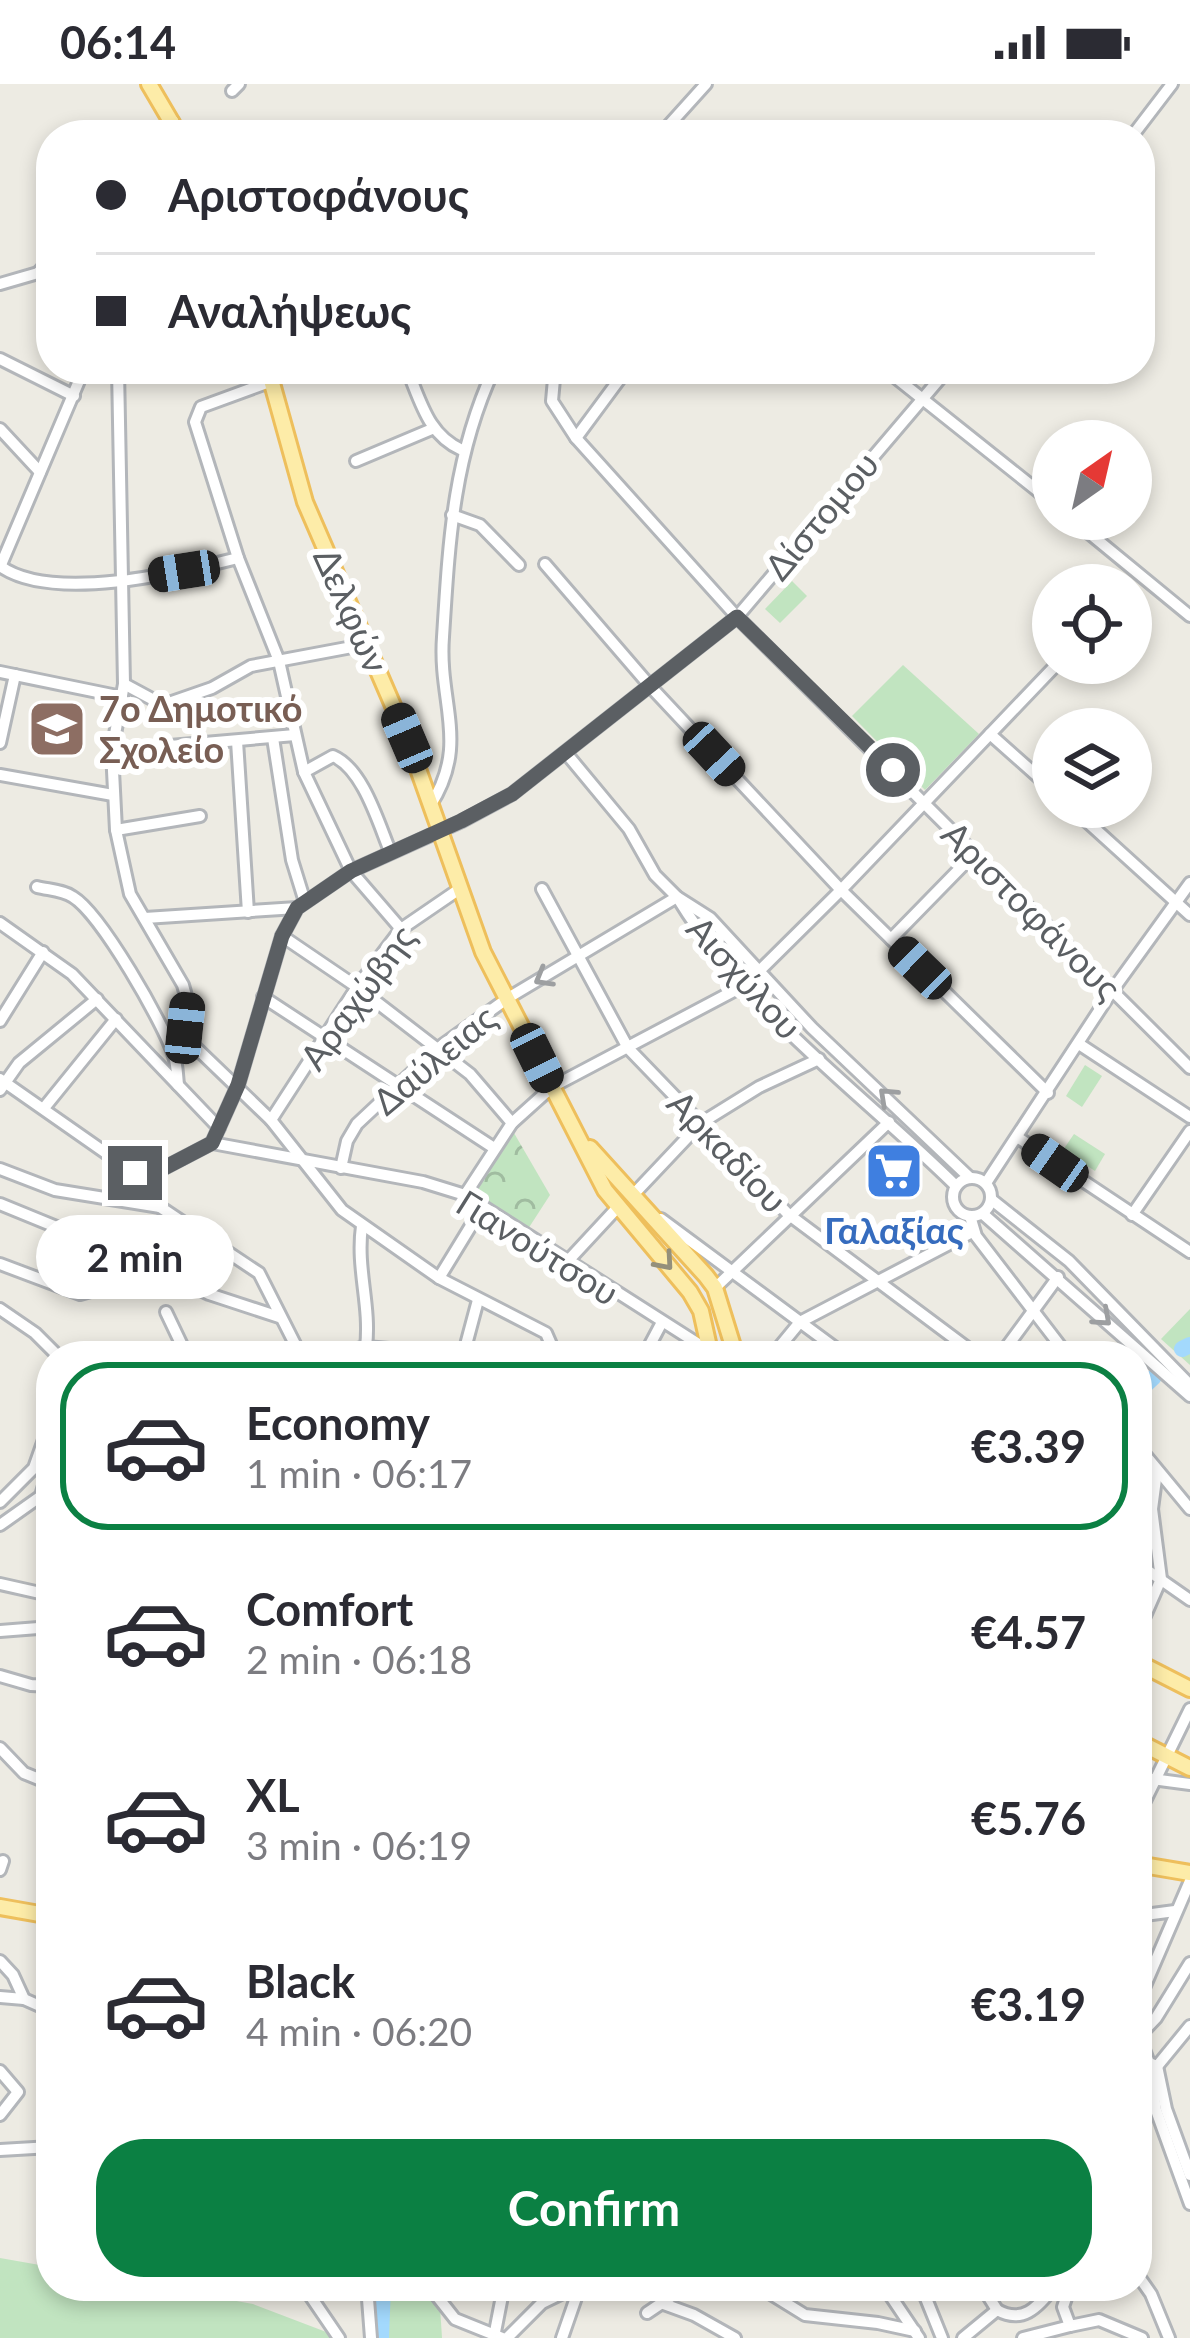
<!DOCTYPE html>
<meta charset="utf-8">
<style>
:root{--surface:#fff;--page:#f2f2f3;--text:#2b2b33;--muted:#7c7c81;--line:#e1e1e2;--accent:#0b8043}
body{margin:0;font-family:Lato,sans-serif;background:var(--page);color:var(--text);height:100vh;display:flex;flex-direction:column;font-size:45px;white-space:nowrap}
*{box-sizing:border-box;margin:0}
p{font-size:39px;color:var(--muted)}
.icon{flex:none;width:66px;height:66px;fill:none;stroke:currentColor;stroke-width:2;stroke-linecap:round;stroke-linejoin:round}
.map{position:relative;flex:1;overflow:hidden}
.sheet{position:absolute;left:36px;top:1257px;width:1116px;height:960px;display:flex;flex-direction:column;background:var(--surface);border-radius:48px;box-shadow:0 6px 18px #0003}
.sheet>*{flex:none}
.hud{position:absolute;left:36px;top:36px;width:1119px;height:264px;border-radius:48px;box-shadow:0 6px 18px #0003;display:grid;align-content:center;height:264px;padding:0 60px;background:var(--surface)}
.needle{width:78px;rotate:34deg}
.controls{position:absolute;left:1032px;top:336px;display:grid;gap:24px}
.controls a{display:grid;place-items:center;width:120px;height:120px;border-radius:50%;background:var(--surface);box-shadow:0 6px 18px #0003;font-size:60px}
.end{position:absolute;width:54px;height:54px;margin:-27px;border:15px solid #5b5f63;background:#fff;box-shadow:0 0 0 6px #fff}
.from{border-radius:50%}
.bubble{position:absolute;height:84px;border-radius:42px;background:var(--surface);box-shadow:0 6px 18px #0003;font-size:39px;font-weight:700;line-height:84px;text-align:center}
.car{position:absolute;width:36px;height:72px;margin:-36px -18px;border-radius:15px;box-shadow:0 0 9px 3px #0007;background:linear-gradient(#222 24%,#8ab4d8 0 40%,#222 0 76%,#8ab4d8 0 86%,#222 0)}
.hud b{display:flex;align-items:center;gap:42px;height:114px;font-size:45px}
.hud b+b{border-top:3px solid var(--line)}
.hud i{width:30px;height:30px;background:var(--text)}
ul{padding:21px 0 0;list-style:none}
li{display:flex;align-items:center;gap:36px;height:168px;margin:0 24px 18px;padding:0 36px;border:6px solid transparent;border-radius:48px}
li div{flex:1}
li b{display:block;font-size:45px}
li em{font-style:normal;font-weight:700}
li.active{border-color:var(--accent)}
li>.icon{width:108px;height:108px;stroke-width:1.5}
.button{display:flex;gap:24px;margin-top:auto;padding:24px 60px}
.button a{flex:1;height:138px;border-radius:48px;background:var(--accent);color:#fff;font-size:48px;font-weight:700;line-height:138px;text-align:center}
.status{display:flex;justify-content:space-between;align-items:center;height:84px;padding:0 60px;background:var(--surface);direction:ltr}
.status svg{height:33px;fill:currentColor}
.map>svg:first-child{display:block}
.forest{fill:url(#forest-crowns)}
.park{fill:#c1e4c0}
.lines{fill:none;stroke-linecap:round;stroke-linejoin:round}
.river{stroke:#a3d9fd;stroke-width:16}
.minor-casing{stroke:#b3b6ba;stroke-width:16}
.major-casing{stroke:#eebf5c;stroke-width:20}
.minor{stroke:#fff;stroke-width:10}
.major{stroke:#fdeca8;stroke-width:14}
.oneway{stroke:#9d9fa1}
.oneway2{stroke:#94907b}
.route{stroke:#5b5f63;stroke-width:15}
.labels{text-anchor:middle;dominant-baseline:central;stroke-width:12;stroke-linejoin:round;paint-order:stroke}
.street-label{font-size:36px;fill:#5b5f63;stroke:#fff}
.education-label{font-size:36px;font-weight:bold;fill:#785e54;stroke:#fff;text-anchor:start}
.shop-label{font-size:36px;font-weight:bold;fill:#366cbe;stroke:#fff}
</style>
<div class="status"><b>06:14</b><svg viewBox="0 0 49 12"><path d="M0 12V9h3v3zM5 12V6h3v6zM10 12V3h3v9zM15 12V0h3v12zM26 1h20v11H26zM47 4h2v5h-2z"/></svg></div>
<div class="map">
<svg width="1190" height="2254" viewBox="0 0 1190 2254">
<defs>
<pattern id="forest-crowns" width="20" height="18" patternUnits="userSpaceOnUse" patternTransform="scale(3)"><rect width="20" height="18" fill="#c1e4c0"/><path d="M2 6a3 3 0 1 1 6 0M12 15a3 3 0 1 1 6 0" fill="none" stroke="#a0bca0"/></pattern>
</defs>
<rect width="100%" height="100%" fill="#edebe3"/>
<path class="forest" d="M514,1049L550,1111L528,1145L473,1107L495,1069Z"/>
<g class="park">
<path d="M792,497L807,512L780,539L765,525Z"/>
<path d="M903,581L979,650L925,706L852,632Z"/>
<path d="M1085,981L1102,992L1082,1023L1066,1012Z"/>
<path d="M1074,1050L1105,1070L1095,1087L1063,1066Z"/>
<path d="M1190,1225V1281L1161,1255Z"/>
<path d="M0,2174L51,2183V2202H154L253,2220L342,2254H0Z"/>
<path d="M374,2202H428L440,2223L442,2254H376Z"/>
</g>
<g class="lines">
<g class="river">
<path d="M1182,1265L1190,1261"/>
<path d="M1137,1309L1154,1293"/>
<path d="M381,2254L383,2202"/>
</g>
<g class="minor-casing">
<g id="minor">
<path d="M232,7L239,0"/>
<path d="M160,51L173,37"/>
<path d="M660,51L706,0"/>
<path d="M1133,51L1172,0"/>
<path d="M38,189L51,174"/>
<path d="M0,200L38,189L51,190"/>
<path d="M0,275L74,312"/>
<path d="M118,285L124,600L112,667L116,746L130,810L183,901L188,919L185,944L191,959L271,1036L342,1126L439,1194L546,1249L556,1272"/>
<path d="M407,285C421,318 428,351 462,366"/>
<path d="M541,285L554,295L552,317L576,354L737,533L1190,984"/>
<path d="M885,285L1053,419"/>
<path d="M272,297L201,323L195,338L238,474L279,577L304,688L351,787L401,845"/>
<path d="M0,345L40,388"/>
<path d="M576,354L627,285"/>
<path d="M356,377L432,345"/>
<path d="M452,431L480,441L519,481"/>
<path d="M1072,435L1190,532"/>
<path d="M545,480L650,602L841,806L1048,1009"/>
<path d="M0,482C51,519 178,489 238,474"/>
<path d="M0,483L84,285"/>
<path d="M0,588L122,613"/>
<path d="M124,600L163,621L212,604L251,582L368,560"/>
<path d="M990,650L1053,706"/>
<path d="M273,654L292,776L305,818"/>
<path d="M237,657L248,828"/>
<path d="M0,659L15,591"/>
<path d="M112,667L295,651"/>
<path d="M566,669L629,745L655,791L677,813L710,834L812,944L970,1094"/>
<path d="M304,688L333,672C363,685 378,738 390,767"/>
<path d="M0,691L113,711"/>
<path d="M430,722C470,660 438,619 443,553C449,458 453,373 494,285"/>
<path d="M1071,723L1190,831"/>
<path d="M116,746L200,732"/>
<path d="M37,803C49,806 63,806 73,813C101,830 164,940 174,972C177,981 177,992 178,1001"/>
<path d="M542,805L628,964L788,1130L978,1272"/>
<path d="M679,816C748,929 863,1010 956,1102"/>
<path d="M145,834L297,824"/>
<path d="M0,839L72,890L219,1044"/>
<path d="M282,852L357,903L470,990L512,1039"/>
<path d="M891,855L975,769"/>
<path d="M263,913L494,1064"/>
<path d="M0,937L43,868"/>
<path d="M1079,960L1190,1033"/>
<path d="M0,995L143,1095L212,1059"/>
<path d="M0,1006L19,979L97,915"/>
<path d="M44,1024L116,935"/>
<path d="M271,1036L357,903L401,845L458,806"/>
<path d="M1017,1053L1190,1168"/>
<path d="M212,1059L238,1001L282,852L297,824L351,787L462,737L512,710L737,533L948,285"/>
<path d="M212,1059L423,1098L465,1111L711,1268"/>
<path d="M341,1084L347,1057L357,1040L437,965L508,914L677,813"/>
<path d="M0,1085L55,1106L160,1123"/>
<circle cx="972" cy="1113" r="19"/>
<path d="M143,1095L156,1108L160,1123L259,1189L301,1272"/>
<path d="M986,1099L1112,907L1190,799"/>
<path d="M465,1111L512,1039L552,1003L745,901L841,806L1058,579"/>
<path d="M632,1112L701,1039L759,1003L819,975"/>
<path d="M992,1116L1069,1177L1190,1301"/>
<path d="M0,1120L154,1183L209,1210L279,1233"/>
<path d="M983,1130L1190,1312"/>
<path d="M1132,1131L1190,1047"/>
<path d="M970,1132L976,1152L1068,1272"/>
<path d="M661,1135L846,1272"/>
<path d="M362,1142C356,1185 371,1221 366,1263"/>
<path d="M566,1179L617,1124"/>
<path d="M0,1180L80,1210L94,1206"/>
<path d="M439,1194L483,1122"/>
<path d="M715,1204L889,1038"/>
<path d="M0,1225L35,1249L58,1272"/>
<path d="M166,1228L187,1272"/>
<path d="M325,1272L366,1263L471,1272"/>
<path d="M463,1272L478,1216"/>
<path d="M644,1272L661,1240"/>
<path d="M772,1272L800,1238L974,1147"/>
<path d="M1000,1272L1058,1193"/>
<path d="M1137,1361L1190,1425"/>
<path d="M0,1418L34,1384L51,1336"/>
<path d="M0,1441L41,1412L51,1377"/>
<path d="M1137,1479L1190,1516"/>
<path d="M0,1500L49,1511L51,1516"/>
<path d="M0,1547L51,1543"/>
<path d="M1137,1550L1161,1495L1152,1425L1157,1387"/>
<path d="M0,1592L31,1601L51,1602"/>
<path d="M0,1664L24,1689L51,1700"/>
<path d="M1137,1693L1190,1700"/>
<path d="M1137,1733L1190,1625"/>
<path d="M0,1786L3,1777"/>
<path d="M1137,1832L1175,1827"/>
<path d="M0,1877L13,1891L24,1915L51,1927"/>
<path d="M0,1913L24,1915"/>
<path d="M1137,1920L1190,1797"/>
<path d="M1137,1947L1149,1979L1156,2026L1190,2120"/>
<path d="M1139,1952L1156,1934L1190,1879"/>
<path d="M1149,1979L1157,1982L1166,2025L1190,2091"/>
<path d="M1154,1986L1190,1942"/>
<path d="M0,1987L18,2008L0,2031"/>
<path d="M0,2066L51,2063"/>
<path d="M1137,2190L1151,2210L1169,2254"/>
<path d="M290,2202L309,2210L339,2254"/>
<path d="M367,2202L371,2254"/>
<path d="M429,2202L455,2235L502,2254"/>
<path d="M758,2202L805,2231L878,2239L915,2247"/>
<path d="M884,2202L919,2254"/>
<path d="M921,2202L942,2254"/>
<path d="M982,2202L997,2226"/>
<path d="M1070,2202L1063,2223L1070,2242L1099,2236L1142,2254"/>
<path d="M661,2219L694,2231L735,2254"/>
<path d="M647,2229L687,2202"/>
<path d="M494,2253L504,2202"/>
<path d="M507,2254L542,2219L577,2202"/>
<path d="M562,2254L580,2202"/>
<path d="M963,2254L997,2226C1024,2241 1038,2222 1055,2202"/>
<path d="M1023,2254L1070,2242"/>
</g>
</g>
<g class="major-casing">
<g id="major">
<path d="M149,0L179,51"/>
<path d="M268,285L305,418L407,654L483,868L605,1106L690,1208L701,1227L711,1272"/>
<path d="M590,1064L706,1192L715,1204L736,1272"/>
<path d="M1137,1578L1190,1605"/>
<path d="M1137,1657L1190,1684"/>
<path d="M1137,1780L1190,1789"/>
<path d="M0,1823L51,1832"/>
</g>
</g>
<use href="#minor" class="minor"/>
<use href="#major" class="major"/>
</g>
<defs><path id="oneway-chevron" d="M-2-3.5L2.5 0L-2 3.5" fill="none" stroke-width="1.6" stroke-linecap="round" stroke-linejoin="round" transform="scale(3)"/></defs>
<g class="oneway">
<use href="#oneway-chevron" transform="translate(543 894) rotate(150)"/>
<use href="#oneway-chevron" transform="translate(887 1012) rotate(-137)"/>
<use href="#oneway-chevron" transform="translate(1103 1234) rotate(42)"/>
</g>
<use class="oneway2" href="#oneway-chevron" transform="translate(665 1178) rotate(49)"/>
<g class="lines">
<path class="route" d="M135,1089L143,1095L212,1059L238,1001L282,852L297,824L351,787L461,737L512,710L737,533L893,686"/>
</g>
<defs>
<g id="school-square" transform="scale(3)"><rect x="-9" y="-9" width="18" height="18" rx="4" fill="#8d6e63" stroke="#fff"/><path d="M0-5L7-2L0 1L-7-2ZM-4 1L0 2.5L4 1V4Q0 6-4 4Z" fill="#fff"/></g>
<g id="supermarket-square" transform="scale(3)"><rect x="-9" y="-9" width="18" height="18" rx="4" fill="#3f7fe0" stroke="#fff"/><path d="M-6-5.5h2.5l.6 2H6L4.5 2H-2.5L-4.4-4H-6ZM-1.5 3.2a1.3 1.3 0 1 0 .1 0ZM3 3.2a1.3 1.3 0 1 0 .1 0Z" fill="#fff"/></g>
</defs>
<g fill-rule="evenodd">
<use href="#school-square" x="57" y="645"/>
<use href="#supermarket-square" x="894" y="1087"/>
</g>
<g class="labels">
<g class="street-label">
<text transform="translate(821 431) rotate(-50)">Δίστομου</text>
<text transform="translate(352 526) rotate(66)">Δελφών</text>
<text transform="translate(1032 826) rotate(45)">Αριστοφάνους</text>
<text transform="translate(745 893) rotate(48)">Αισχύλου</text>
<text transform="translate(357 913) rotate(-54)">Αραχώβης</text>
<text transform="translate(434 975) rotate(-40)">Δαύλειας</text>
<text transform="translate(728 1067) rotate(46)">Αρκαδίου</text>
<text transform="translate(538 1163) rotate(32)">Γιανούτσου</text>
</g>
<g class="education-label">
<text x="99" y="624">7ο Δημοτικό<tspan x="99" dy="41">Σχολείο</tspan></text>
</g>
<g class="shop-label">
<text x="894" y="1146">Γαλαξίας</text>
</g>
</g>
</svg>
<div class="controls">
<a><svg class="needle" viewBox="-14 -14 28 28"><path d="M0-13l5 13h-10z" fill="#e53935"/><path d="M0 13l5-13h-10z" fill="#7c7c81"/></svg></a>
<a><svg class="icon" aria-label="locate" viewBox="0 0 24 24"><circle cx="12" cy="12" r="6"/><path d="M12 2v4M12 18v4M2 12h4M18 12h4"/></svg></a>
<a><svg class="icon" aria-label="layers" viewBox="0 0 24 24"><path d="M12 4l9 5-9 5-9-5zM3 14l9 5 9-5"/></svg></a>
</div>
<i class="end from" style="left:893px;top:686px"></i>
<i class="end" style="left:135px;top:1089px"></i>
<div class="bubble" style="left:36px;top:1131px;width:198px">2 min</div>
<i class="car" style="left:184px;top:487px;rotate:261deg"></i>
<i class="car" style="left:407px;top:654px;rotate:337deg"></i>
<i class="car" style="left:714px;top:670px;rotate:137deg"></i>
<i class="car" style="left:920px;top:884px;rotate:314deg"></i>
<i class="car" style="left:185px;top:944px;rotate:6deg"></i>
<i class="car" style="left:537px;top:974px;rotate:154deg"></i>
<i class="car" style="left:1055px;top:1079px;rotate:305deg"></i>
<div class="hud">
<b><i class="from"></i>Αριστοφάνους</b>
<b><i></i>Αναλήψεως</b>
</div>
<section class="sheet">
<ul>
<li class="active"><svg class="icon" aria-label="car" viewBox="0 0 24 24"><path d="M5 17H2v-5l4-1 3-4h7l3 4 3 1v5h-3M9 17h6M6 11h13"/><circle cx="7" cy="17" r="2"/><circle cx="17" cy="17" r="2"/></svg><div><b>Economy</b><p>1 min · 06:17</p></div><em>€3.39</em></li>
<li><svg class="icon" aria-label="car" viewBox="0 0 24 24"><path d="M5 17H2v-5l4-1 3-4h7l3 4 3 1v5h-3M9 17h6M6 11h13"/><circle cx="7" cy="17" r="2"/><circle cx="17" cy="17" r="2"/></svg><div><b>Comfort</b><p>2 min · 06:18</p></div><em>€4.57</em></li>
<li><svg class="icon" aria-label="car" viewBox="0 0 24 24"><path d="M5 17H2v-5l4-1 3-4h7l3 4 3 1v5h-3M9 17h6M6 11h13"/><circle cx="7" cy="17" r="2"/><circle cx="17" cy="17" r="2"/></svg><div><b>XL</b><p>3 min · 06:19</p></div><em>€5.76</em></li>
<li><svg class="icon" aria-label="car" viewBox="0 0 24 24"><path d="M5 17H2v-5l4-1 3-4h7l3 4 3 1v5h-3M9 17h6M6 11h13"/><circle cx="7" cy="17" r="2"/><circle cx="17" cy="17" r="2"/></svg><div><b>Black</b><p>4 min · 06:20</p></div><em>€3.19</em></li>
</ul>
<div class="button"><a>Confirm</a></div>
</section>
</div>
